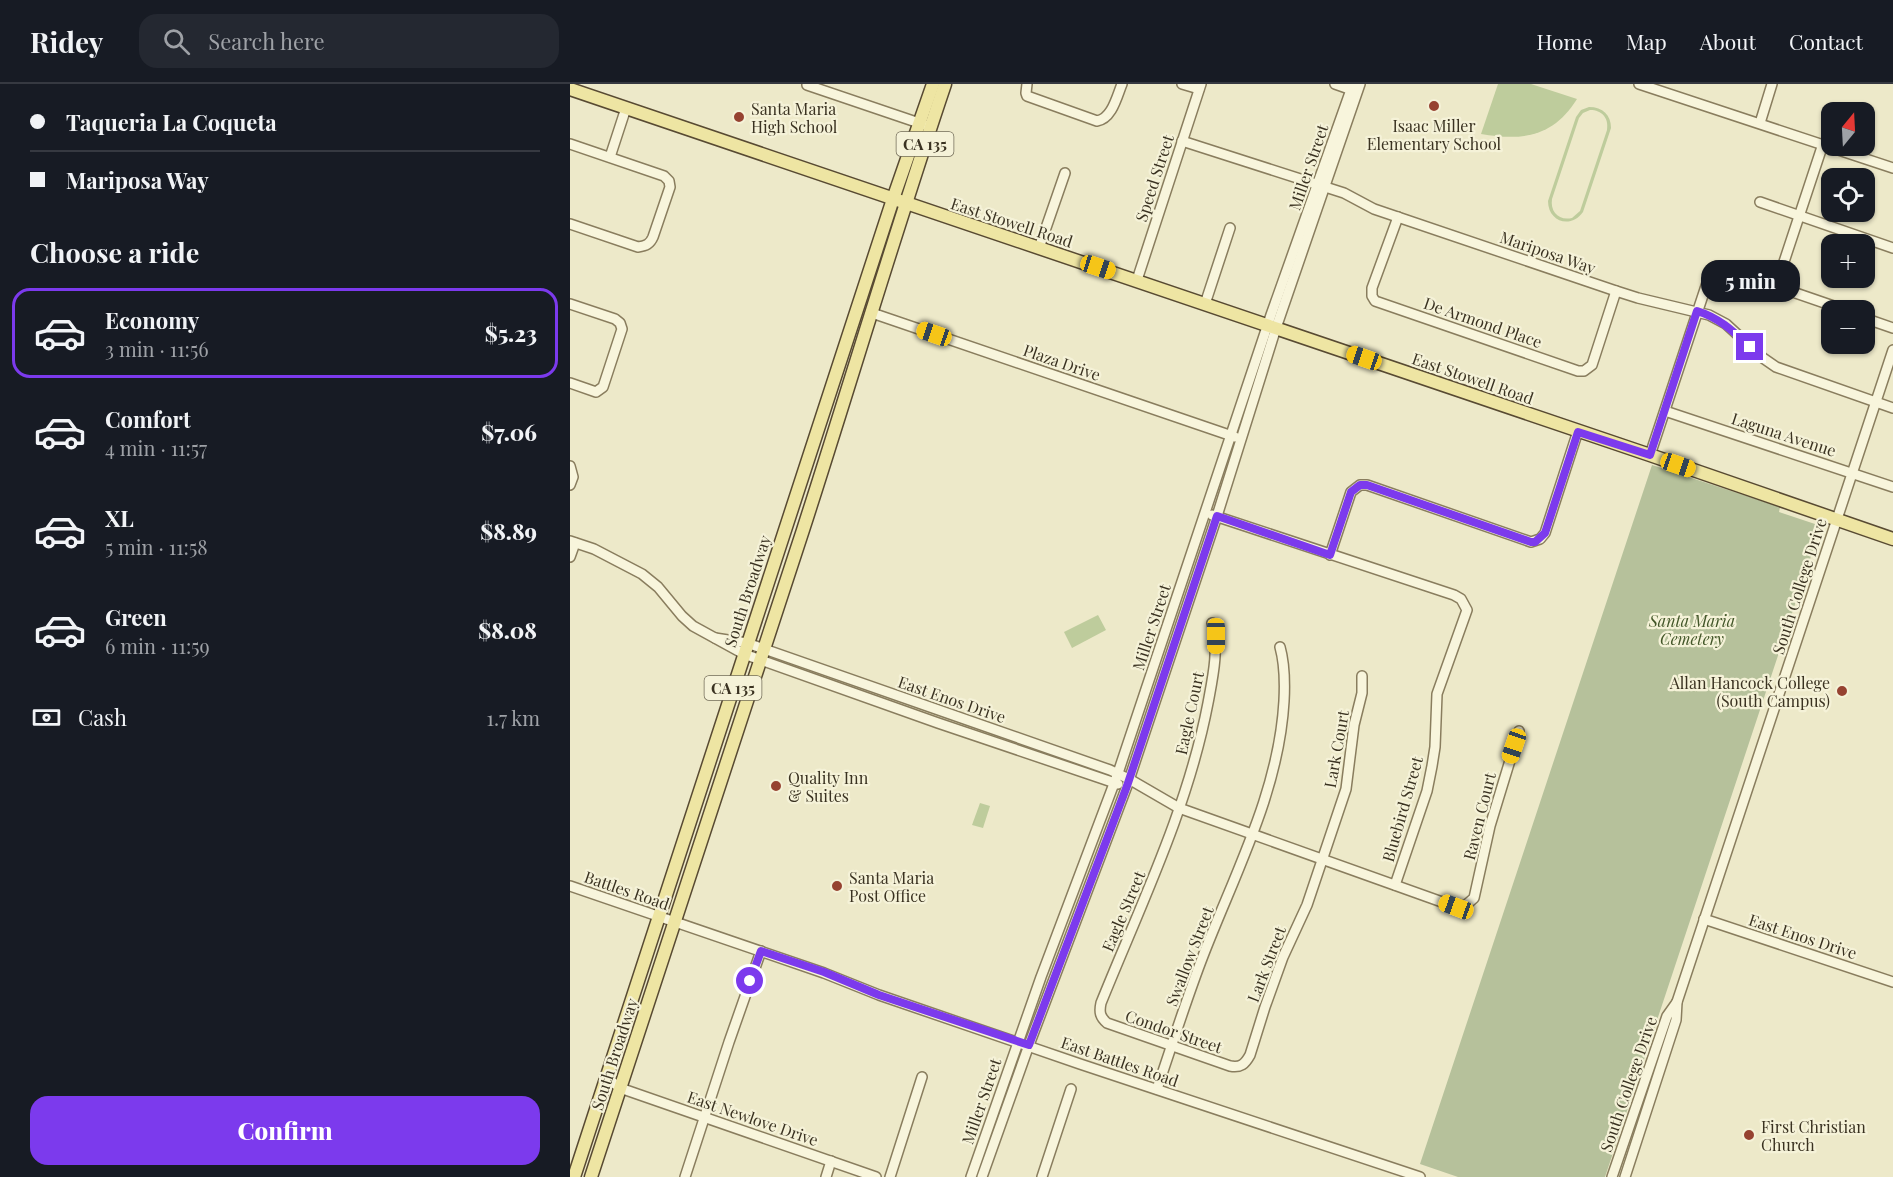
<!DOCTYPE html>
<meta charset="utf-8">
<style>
:root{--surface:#171b24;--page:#242831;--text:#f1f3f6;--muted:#9ea1a6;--line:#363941;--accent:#7c3aed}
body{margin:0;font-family:"Playfair Display",serif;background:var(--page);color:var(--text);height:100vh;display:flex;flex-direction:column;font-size:22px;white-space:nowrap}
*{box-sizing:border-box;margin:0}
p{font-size:20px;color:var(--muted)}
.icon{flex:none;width:33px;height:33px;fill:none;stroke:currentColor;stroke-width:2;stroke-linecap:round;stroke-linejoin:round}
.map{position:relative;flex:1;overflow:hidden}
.details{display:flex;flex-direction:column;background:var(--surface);width:570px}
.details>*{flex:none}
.banner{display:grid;align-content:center;height:132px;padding:0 30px;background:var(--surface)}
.needle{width:39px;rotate:18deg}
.fabs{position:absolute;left:1251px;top:18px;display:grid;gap:12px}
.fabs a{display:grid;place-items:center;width:54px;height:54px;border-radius:12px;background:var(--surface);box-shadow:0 2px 4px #0004;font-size:30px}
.end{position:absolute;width:27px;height:27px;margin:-14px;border:8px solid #7c3aed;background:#fff;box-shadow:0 0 0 3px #fff}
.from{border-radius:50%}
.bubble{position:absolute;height:42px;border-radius:18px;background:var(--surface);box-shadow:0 2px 4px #0004;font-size:20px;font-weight:800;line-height:42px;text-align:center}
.car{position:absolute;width:18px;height:36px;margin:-18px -9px;border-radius:8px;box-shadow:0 0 4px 2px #0007;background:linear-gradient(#f5c518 24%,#345 0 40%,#f5c518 0 76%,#345 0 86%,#f5c518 0)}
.banner b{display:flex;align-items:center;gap:21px;height:57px;font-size:22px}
.banner b+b{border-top:2px solid var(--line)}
.banner i{width:15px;height:15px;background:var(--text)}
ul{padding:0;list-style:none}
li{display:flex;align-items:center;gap:18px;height:90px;margin:0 12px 9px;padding:0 18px;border:3px solid transparent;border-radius:18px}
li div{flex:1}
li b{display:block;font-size:22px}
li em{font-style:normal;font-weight:800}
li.on{border-color:var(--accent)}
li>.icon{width:54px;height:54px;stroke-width:1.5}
h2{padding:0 30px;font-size:27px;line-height:72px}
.pay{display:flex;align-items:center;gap:15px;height:66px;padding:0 30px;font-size:22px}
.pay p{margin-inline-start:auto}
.button{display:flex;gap:12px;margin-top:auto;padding:12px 30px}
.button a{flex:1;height:69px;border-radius:18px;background:var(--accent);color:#fff;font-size:24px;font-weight:800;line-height:69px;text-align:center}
header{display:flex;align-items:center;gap:36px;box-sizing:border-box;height:84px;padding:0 30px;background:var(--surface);border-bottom:2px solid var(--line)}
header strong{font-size:28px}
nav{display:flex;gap:33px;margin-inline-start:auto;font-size:21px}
.search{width:420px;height:54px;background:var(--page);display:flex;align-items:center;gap:15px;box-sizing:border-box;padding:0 21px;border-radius:18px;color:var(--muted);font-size:22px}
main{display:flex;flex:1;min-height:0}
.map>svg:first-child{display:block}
.green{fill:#becc9c;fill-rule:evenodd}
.cemetery{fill:#b6c19b}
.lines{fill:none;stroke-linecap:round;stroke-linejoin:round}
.minor-casing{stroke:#897d5e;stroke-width:12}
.major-casing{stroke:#584a32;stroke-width:15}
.minor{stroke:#f8f5dc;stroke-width:9}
.major{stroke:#eee5a3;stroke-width:12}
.route{stroke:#7c3aed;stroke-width:8}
.poi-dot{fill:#964230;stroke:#f5f2d8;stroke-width:2}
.labels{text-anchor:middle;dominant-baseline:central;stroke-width:4.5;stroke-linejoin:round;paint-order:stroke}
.shield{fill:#f5f2d8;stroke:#726c58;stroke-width:1.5}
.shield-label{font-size:15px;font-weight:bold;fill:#3a3221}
.poi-label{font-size:16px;fill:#3a3221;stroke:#f5f2d8;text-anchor:start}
.street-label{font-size:16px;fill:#3a3221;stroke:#f5f2d8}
.park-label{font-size:16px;font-style:italic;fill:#425628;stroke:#f5f2d8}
</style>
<header>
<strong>Ridey</strong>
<div class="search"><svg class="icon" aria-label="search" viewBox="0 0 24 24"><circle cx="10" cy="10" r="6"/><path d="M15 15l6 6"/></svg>Search here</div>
<nav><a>Home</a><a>Map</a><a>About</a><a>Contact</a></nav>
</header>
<main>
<section class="details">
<div class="banner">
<b><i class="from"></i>Taqueria La Coqueta</b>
<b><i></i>Mariposa Way</b>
</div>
<h2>Choose a ride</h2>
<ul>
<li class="on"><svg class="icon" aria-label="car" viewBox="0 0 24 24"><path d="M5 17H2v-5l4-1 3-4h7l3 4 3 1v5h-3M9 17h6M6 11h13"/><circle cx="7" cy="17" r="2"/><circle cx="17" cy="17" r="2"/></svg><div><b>Economy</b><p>3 min · 11:56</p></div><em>$5.23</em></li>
<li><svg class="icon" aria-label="car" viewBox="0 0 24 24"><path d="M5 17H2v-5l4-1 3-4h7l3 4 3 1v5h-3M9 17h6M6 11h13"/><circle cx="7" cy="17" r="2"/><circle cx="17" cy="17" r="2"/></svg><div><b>Comfort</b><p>4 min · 11:57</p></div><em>$7.06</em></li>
<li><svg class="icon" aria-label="car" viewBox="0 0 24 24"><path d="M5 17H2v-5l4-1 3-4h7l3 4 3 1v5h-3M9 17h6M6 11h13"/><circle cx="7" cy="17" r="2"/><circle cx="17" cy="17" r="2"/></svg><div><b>XL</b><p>5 min · 11:58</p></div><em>$8.89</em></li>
<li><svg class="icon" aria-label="car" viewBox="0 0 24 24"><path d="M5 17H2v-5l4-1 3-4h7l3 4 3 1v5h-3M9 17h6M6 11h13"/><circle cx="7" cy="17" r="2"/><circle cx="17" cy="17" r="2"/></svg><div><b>Green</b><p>6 min · 11:59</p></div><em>$8.08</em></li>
</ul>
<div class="pay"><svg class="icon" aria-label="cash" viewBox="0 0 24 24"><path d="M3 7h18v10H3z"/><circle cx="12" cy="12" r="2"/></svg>Cash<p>1.7 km</p></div>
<div class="button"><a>Confirm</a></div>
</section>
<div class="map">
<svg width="1323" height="1093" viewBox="0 0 1323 1093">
<rect width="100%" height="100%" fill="#ede9c9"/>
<g class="green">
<path d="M928,0H961L1007,15C983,53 953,57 911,50Z"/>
<path d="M1019,23C1033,23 1041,31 1041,44L1013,128C1001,145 978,138 978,117L1006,33L1011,26ZM1020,26C1032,26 1039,34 1037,46L1010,127L1002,134C989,137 980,128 982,115L1009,34L1013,29Z"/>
<path d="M528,531L536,546L502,564L494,548Z"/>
<path d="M410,719L420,722L413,744L402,741Z"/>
</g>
<path class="cemetery" d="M1082,381L1210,423L1209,428L1251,442L1035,1093H888L850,1080Z"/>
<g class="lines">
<g class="minor-casing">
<g id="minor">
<path d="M457,0L456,9L457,12L527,37C542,35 547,12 552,0"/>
<path d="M612,0L629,5"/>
<path d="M765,0L785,7"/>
<path d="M1069,0L1323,84"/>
<path d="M237,1L355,41"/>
<path d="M1190,39L1202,0"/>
<path d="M612,57L774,109L804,125L1046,207L1068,214L1139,231L1156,240L1193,274L1206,283L1323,324"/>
<path d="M0,60L94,92L99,97L100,103L83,153C80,160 76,162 68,163L0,140"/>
<path d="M40,73L56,24"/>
<path d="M1190,118L1323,164"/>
<path d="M828,133L802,204V212L805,217L1008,287H1014L1022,281L1046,207"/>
<path d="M469,164L495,89"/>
<path d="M567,196L631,0"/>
<path d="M1206,202L1253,60"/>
<path d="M0,220L45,235L50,239L52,245L33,303L26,308L0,299"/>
<path d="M635,220L660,144"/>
<path d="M302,229L665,353"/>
<path d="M1294,234L1323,244"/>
<path d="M1095,327L1323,403"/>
<path d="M1080,371L1142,184L1147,182L1275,226"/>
<path d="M0,382L3,393L0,401"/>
<path d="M642,431L884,511L891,515L897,526L867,610L865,663L862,682L857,707L825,801"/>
<path d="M0,457L24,465L72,490L88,503L112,532L123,542L174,570L368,639L548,700"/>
<path d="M760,471L781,408L790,401H797L961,458L970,455L975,449L1008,347"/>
<path d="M0,473L5,459"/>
<path d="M642,539C649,566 643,592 638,619C618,724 571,820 531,919C529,928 530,933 537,939L660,982C671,984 675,980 680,971L695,923L713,873L737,821L776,705L784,641L792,609V592"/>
<path d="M145,554L177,559L540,686L559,695L609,724L886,823L896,821L904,814L920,742L949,647"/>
<path d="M0,802L254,889L309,911L510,980L850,1093"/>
<path d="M1134,835L1323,898"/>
<path d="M36,993L50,1004L306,1093"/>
<path d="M587,1005C602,961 616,916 633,872C665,789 709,707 714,617C715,598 715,581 710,563"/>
<path d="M115,1093L159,958L191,867"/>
<path d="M256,1093L261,1077"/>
<path d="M320,1093L352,993"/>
<path d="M401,1093L471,893L548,689L701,231L783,0"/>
<path d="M412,1093L459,961L557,702L647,432L706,244L790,0"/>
<path d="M472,1093L501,1005"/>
<path d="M1042,1093L1097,932L1107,918"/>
<path d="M1055,1093L1106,936L1107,918L1323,266"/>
</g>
</g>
<g class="major-casing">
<g id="major">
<path d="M0,5L1080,371L1323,455"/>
<path d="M4,1093L323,115L363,0"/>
<path d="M21,1093C91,877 164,662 233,446C281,297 325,148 375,0"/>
</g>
</g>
<use href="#minor" class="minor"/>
<use href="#major" class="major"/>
</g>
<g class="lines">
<path class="route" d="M180,897L191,867L254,888L309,911L459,961L557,702L647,432L760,471L781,408L790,401H797L961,458H965L975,449L1008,348L1080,371L1127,227C1150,234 1164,248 1180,263"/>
</g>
<g class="poi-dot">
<circle cx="864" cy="22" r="6"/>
<circle cx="169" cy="33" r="6"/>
<circle cx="1272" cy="607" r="6"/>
<circle cx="206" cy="702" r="6"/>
<circle cx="267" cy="802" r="6"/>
<circle cx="1179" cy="1051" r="6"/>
</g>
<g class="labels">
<g class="shield">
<rect x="326.5" y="48" width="57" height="24" rx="4.5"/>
<rect x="134.5" y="592" width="57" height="24" rx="4.5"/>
</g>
<g class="shield-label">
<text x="355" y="60">CA 135</text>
<text x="163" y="604">CA 135</text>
</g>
<g class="poi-label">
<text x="181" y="24">Santa Maria<tspan x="181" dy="18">High School</tspan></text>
<text x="864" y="41" text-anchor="middle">Isaac Miller<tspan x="864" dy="18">Elementary School</tspan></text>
<text x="1260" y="598" text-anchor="end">Allan Hancock College<tspan x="1260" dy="18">(South Campus)</tspan></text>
<text x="218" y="693">Quality Inn<tspan x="218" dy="18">&amp; Suites</tspan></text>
<text x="279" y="793">Santa Maria<tspan x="279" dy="18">Post Office</tspan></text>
<text x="1191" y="1042">First Christian<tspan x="1191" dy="18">Church</tspan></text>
</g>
<g class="street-label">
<text transform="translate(738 83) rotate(-71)">Miller Street</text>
<text transform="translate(584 94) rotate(-72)">Speed Street</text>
<text transform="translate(442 138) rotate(18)">East Stowell Road</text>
<text transform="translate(978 168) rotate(19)">Mariposa Way</text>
<text transform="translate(913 238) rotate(19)">De Armond Place</text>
<text transform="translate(492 278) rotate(19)">Plaza Drive</text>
<text transform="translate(903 294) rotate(19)">East Stowell Road</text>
<text transform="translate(1214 350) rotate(18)">Laguna Avenue</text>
<text transform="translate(1229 502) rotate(-72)">South College Drive</text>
<text transform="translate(177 507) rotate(-72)">South Broadway</text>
<text transform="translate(581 543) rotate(-72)">Miller Street</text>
<text transform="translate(382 615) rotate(19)">East Enos Drive</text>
<text transform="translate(619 629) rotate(-78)">Eagle Court</text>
<text transform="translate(766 665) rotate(-80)">Lark Court</text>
<text transform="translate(832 725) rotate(-74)">Bluebird Street</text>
<text transform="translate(909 732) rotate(-76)">Raven Court</text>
<text transform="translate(57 806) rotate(19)">Battles Road</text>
<text transform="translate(553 827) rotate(-67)">Eagle Street</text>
<text transform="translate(1233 852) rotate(18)">East Enos Drive</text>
<text transform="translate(619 872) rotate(-69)">Swallow Street</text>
<text transform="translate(696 880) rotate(-69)">Lark Street</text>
<text transform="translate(604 947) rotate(19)">Condor Street</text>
<text transform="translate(44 970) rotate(-72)">South Broadway</text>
<text transform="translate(550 977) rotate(19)">East Battles Road</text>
<text transform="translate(1058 1000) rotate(-71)">South College Drive</text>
<text transform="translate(411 1017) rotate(-71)">Miller Street</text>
<text transform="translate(183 1034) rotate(19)">East Newlove Drive</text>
</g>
<g class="park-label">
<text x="1122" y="536">Santa Maria<tspan x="1122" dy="18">Cemetery</tspan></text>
</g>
</g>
</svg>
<div class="fabs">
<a><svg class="needle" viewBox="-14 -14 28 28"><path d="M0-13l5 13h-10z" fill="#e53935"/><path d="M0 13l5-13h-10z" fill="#9ea1a6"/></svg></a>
<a><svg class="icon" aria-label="locate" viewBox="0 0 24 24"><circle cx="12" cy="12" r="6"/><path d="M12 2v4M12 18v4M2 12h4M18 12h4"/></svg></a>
<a>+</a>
<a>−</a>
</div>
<i class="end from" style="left:180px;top:897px"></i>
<i class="end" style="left:1180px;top:263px"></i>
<div class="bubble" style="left:1131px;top:176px;width:99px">5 min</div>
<i class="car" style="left:528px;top:183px;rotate:108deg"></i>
<i class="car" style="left:364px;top:250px;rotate:289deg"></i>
<i class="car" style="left:794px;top:274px;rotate:289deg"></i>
<i class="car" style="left:1108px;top:381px;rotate:109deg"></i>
<i class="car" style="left:646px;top:552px;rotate:180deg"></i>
<i class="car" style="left:944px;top:662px;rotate:199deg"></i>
<i class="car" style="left:886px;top:823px;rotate:290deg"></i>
</div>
</main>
